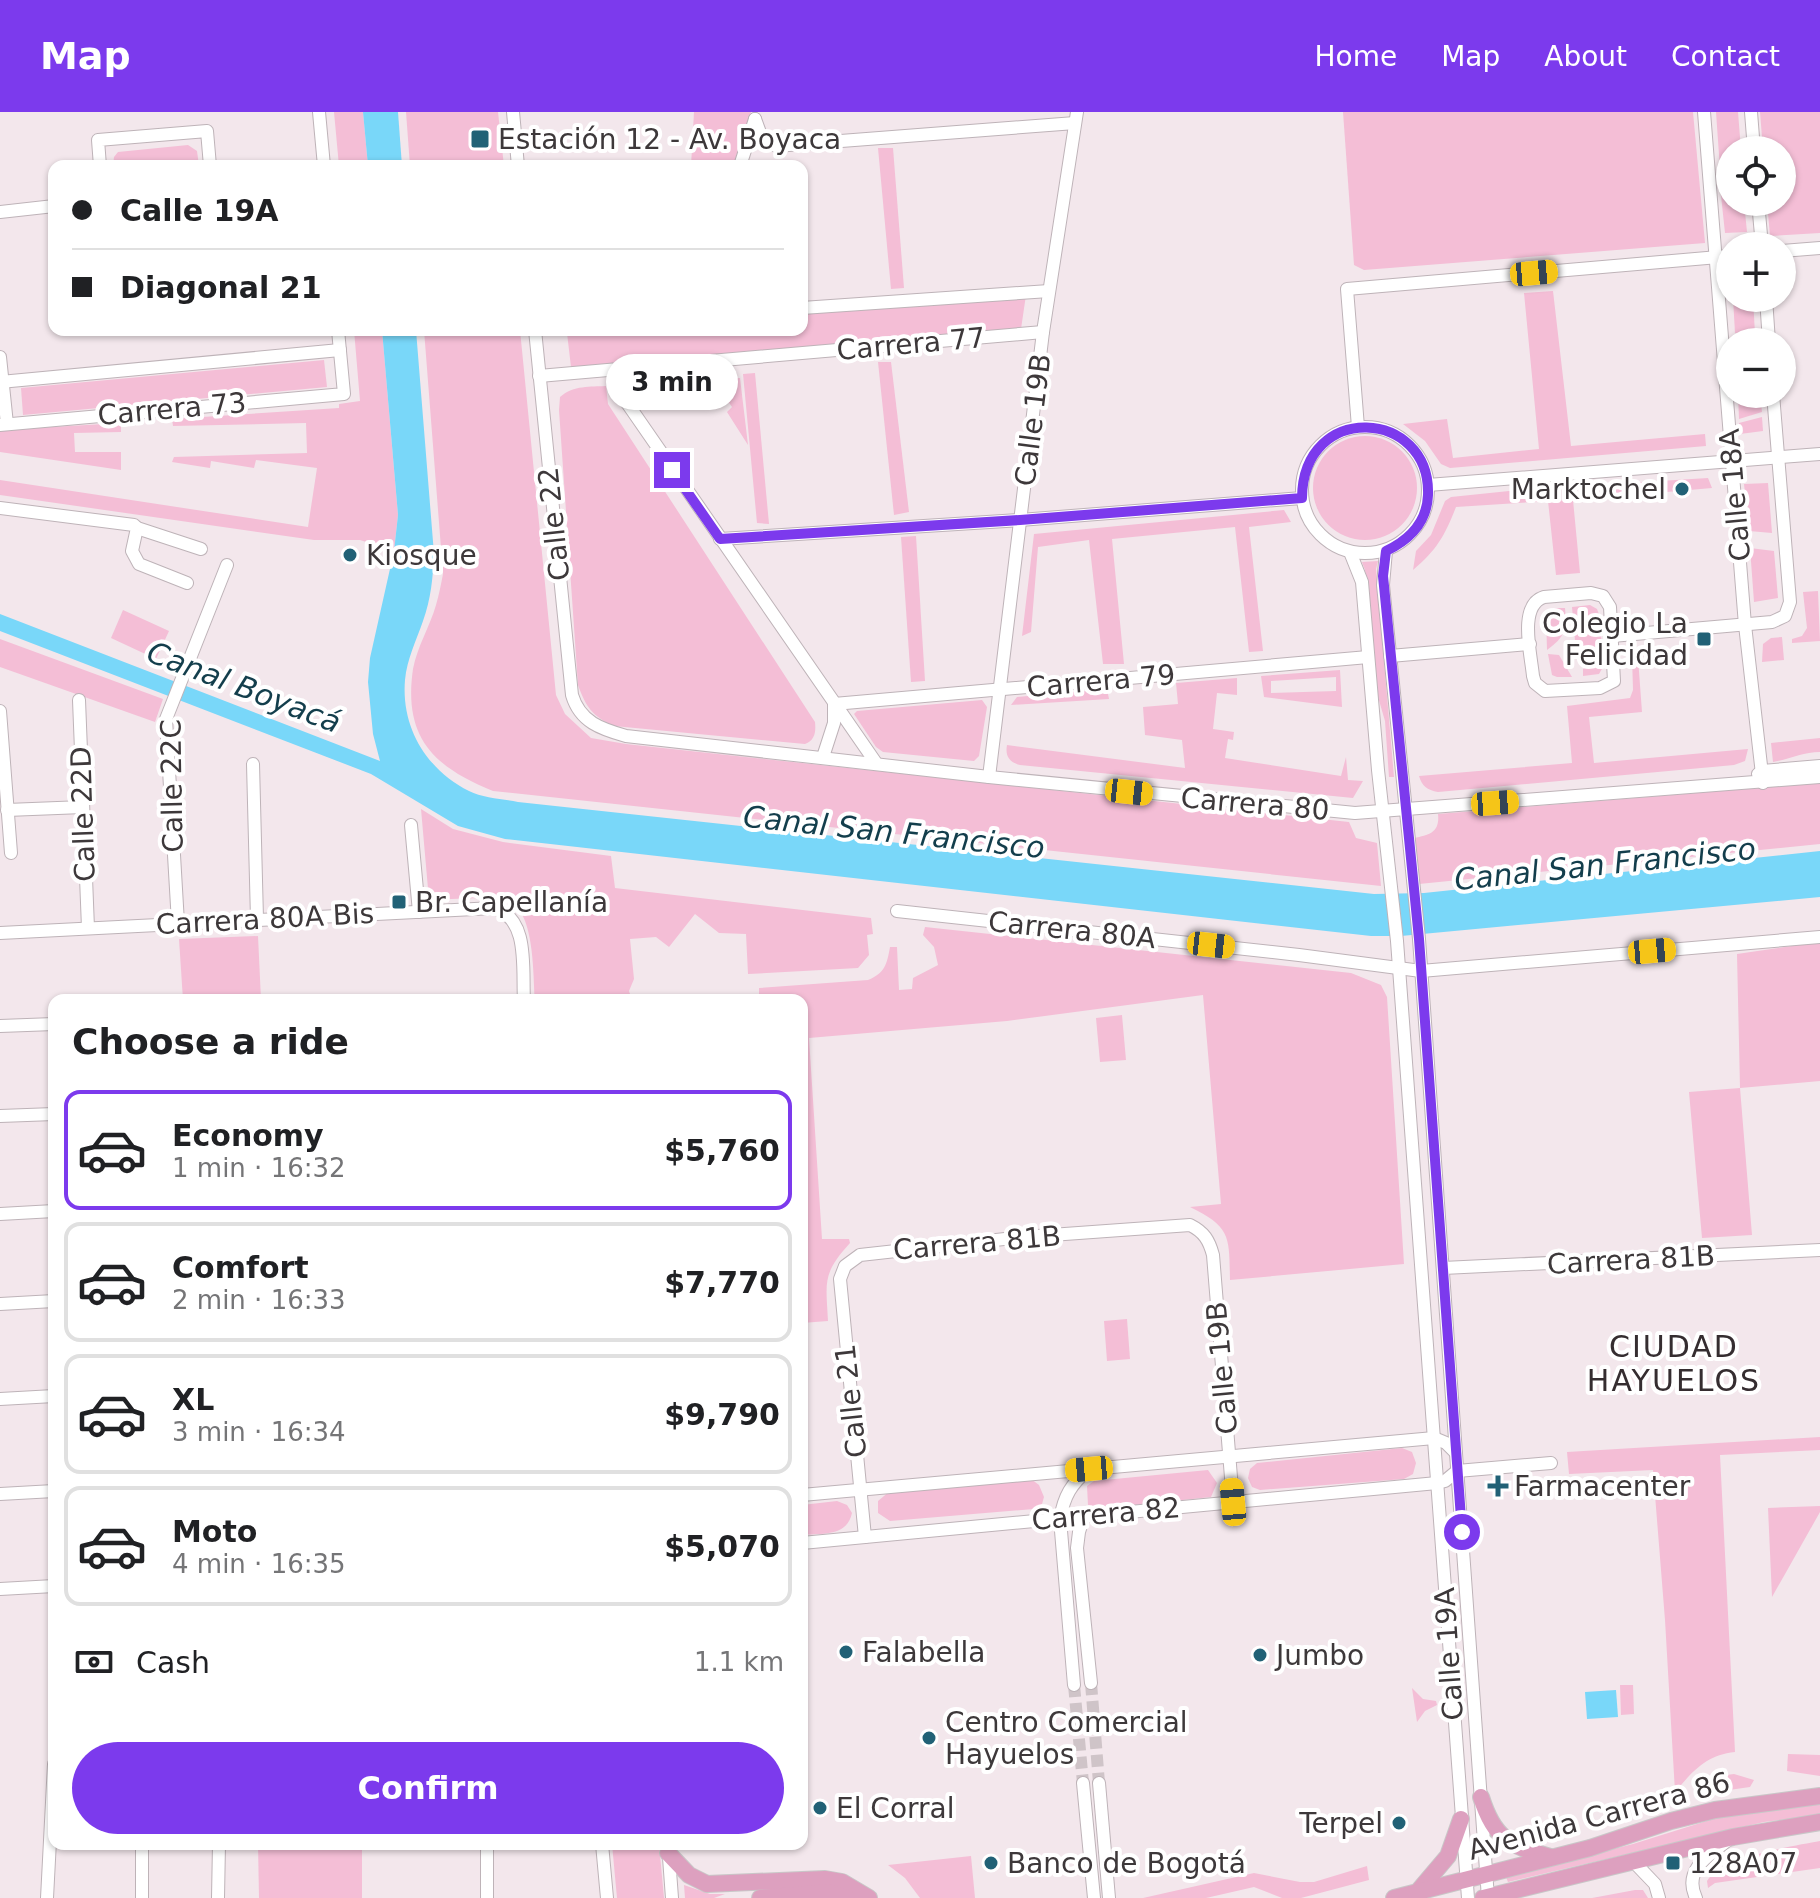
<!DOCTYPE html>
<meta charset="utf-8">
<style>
:root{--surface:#fff;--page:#f2f2f2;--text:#202124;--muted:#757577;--line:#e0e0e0;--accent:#7c3aed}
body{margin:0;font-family:"DejaVu Sans",sans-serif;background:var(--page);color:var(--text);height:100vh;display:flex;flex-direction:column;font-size:30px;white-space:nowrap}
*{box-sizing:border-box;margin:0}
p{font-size:26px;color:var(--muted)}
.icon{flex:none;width:44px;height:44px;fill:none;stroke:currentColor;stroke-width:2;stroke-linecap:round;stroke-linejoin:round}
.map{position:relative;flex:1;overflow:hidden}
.details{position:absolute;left:48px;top:882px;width:760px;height:856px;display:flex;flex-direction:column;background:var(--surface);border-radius:16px;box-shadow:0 2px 6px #0004}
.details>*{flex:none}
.top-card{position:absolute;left:48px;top:48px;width:760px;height:176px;border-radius:16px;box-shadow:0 2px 6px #0004;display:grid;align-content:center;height:176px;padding:0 24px;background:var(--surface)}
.tools{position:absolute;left:1716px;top:24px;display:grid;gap:16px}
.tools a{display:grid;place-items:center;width:80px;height:80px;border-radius:50%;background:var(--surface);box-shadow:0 2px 6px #0004;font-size:40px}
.end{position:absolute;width:36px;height:36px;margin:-18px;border:10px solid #7c3aed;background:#fff;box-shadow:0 0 0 4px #fff}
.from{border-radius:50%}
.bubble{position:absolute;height:56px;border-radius:28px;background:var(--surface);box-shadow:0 2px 6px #0004;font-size:26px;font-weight:600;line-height:56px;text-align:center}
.car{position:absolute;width:24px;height:48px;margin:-24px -12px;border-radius:10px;box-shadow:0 0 6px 2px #0007;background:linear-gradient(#f5c518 24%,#345 0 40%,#f5c518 0 76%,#345 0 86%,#f5c518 0)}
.top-card b{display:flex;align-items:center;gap:28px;height:76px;font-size:30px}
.top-card b+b{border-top:2px solid var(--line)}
.top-card i{width:20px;height:20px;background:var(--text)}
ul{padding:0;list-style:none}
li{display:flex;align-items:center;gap:24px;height:120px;margin:0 16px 12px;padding:0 8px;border:4px solid var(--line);border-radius:16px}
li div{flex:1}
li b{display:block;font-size:30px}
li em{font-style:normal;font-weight:600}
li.on{border-color:var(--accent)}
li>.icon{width:72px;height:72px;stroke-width:1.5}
h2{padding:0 24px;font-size:36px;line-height:96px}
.pay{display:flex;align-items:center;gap:20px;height:88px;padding:0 24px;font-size:30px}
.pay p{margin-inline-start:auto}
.cta{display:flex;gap:16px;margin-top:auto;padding:16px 24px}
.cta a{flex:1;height:92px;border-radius:48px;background:var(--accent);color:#fff;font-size:32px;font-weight:600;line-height:92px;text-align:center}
header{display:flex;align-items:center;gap:48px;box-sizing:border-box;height:112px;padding:0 40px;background:var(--accent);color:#fff}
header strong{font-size:38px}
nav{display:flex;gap:44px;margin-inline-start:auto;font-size:28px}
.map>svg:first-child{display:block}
.green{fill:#f4bed6;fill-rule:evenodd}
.water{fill:#79d7f9}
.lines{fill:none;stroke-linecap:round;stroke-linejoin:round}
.minor-tunnel{stroke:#cfc4c8;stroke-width:12;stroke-dasharray:12 6;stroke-linecap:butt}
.minor-casing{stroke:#beb3b8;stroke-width:14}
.major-casing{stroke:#c9c7c8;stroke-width:18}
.minor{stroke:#fff;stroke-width:12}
.major{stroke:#dda0bf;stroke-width:16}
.route{stroke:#7c3aed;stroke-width:10}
.poi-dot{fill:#216176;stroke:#fff;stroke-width:3}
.labels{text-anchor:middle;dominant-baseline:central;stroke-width:8;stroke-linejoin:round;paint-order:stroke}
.poi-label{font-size:28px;fill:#3d383a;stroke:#fff;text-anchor:start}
.street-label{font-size:28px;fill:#3d383a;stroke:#fff}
.water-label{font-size:30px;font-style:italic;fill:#133e4c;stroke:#fff}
.neighbourhood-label{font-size:30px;letter-spacing:2px;fill:#352d30;stroke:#fff}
</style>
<header>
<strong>Map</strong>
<nav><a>Home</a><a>Map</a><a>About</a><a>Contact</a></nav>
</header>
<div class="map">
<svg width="1820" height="1786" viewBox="0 0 1820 1786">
<rect width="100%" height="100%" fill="#f3e7ec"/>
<g class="green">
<path d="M334,0H363L368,54H339Z"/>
<path d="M406,0H498L504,54H410Z"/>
<path d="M694,0H751L733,54H691Z"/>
<path d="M1343,0H1693L1705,131L1364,158L1354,153Z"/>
<path d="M1716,0H1738L1741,38H1730V54L1720,57Z"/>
<path d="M1760,0H1820V121L1770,124L1767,90H1782V38H1763Z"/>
<path d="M188,33L197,39L199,54H113L114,45L118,40Z"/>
<path d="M878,36H893L904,176L891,177Z"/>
<path d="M1730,72V90H1744L1747,120L1725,121L1720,74Z"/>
<path d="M1553,179L1571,334L1705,322L1706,334L1450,356L1441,352L1425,329L1403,312L1447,307L1453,346L1539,337L1524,181Z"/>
<path d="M1026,183L1021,217L571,255L567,221L607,218H802V202Z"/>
<path d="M1733,186H1753L1755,222L1735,221Z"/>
<path d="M354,218H382L398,403L394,439L360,428H314L0,383V368L308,415L317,356L256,348L254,356L211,349L210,356L172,350L174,345L307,341L306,311L173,314L172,307L339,296V292L360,289Z"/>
<path d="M424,218H520L556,583L565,602L591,626L626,632L1349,710L1356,726L1377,731L1381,774L493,679C434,655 403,626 413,557C417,535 430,514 436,493C439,483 441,472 443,462Z"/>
<path d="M324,248L327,275L23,303L21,276Z"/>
<path d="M878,250H891L909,400L894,403Z"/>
<path d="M755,261L769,412L757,411L743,262Z"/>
<path d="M740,266L748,333L727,300L732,295L715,270L704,278L697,268Z"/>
<path d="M606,274L608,292L815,610C816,620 815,628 805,632L614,614C592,604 586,595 578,573L559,298L560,285C574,273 590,275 606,274Z"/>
<path d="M1738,282H1760L1762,300L1739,307Z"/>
<path d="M1762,305L1763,319L1740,322L1739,311Z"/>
<path d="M121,311V320L74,321L75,340H121V358L0,340V318Z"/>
<circle cx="1365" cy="376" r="52"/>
<path d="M1708,366L1712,376L1610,385V372Z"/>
<path d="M1768,371L1772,421L1749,419L1744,372Z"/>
<path d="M1548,375V389L1573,388L1580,461L1556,463L1548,389L1456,395C1445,423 1437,438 1413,458L1416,439L1431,423L1445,389L1451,385Z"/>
<path d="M1284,398L1291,410L1249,415L1263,539L1249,540L1235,415L1112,427L1124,552H1103L1089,428L1038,435L1031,520L1022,524L1034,422Z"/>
<path d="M916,424L925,569L911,570L901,425Z"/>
<path d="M1750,436L1774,439L1778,486L1754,490Z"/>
<path d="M1378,449L1376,457L1394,665H1389L1385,609L1376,578L1365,458L1362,450Z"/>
<path d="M1818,479L1820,529L1792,531V527L1802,524L1807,516L1803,480Z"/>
<path d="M1590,493L1597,497L1600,505L1602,540H1576L1572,495Z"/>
<path d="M1553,496H1565C1567,517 1565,525 1547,538L1546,503Z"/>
<path d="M123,498L169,519L156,547L111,526Z"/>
<path d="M1782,525L1784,548L1762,550L1763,532L1771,526Z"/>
<path d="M0,527L163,587L155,610L0,555Z"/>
<path d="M1645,536L1646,544L1638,546L1642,600L1589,605L1594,651L1748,637L1745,649L1734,653L1438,680C1427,678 1422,674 1419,664L1572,651L1567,594L1630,586L1633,578L1632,544L1637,538Z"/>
<path d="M1548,542L1559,543L1572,565H1557L1552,563Z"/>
<path d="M1603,544V555L1599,562L1583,564V557Z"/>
<path d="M1340,558L1342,595L1264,585L1261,564ZM1336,565V579L1271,581V569Z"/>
<path d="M1237,566V583L1217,581L1213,617L1234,620L1233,628L1228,627L1225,646L1341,664L1346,645L1348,668L1363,669L1353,686L1020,653C1009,650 1005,644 1007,633L1185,656L1182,628L1145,623L1143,595L1178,592L1176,571Z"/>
<path d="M1107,577L1109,587L1011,593L1017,585Z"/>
<path d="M982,588L987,595L979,644L974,649L883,640L876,635L854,602L857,599Z"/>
<path d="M1820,626V640C1803,640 1790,647 1773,650L1771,631Z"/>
<path d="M1820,671V732L1419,772L1414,726C1430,723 1440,720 1438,702Z"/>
<path d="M421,697L453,717L503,730L611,744L615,776L871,806L873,822L867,823L869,843L858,856L748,862L746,822L719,821L695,802L669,835L656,825L630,827L634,867L629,879L632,888H535C533,863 535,802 510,790C496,783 447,788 429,788Z"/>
<path d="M925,815L1351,861L1381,873L1387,885L1404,1152L1230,1168C1229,1126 1232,1115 1190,1095L1221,1092L1203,883L1007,909L809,926L822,1127H849L850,1131C822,1162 826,1169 828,1209L802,1211V888H759V876L868,868C885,861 887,852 890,835H897L899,878L912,877L913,866L938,853L934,835L923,823Z"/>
<path d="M258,824L261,888H183L179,827Z"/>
<path d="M1820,830V969L1740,976L1752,1123L1702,1126L1689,980L1740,976L1737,842Z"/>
<path d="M1122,903L1126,948L1100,950L1096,906Z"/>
<path d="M1127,1207L1130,1247L1107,1249L1104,1209Z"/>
<path d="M1820,1325V1338L1720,1343L1735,1640C1706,1643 1693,1659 1675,1680L1665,1508L1653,1358L1569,1362L1567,1340Z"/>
<path d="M1402,1336L1412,1340L1416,1351L1413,1362L1404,1367L1260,1378L1252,1375L1248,1366L1250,1357L1257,1351Z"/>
<path d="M1208,1358L1217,1371L1211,1385L1097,1397L1088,1393L1087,1374L1094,1369Z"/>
<path d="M1031,1367L1039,1373L1044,1385L1042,1392L1034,1397L890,1409L878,1401V1389L890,1379Z"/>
<path d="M837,1389L847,1393L852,1401C847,1425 822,1421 802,1423V1393Z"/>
<path d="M1820,1394V1400L1772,1485L1768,1396Z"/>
<path d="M1620,1573H1633L1634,1602L1621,1603Z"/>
<path d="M1412,1576L1423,1587L1436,1589L1437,1593L1425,1599L1417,1610Z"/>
<path d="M1788,1642L1820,1643V1664L1787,1659Z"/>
<path d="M1734,1662L1754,1668L1750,1675L1708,1681L1726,1663Z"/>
<path d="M1820,1692V1703L1764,1710L1508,1770L1506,1765L1633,1732L1713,1707L1772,1696Z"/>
<path d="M1820,1729V1756L1715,1771L1708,1776L1707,1769C1721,1745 1793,1734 1820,1729Z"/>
<path d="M258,1732H362V1786H259Z"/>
<path d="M612,1732H659L664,1786H617Z"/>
<path d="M971,1744L975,1786H920L905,1766L888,1753Z"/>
<path d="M1367,1754L1369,1768L1301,1786H1282L1254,1775L1206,1786H1143L1254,1761L1300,1770H1314Z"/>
<path d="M684,1773L710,1782H725L714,1786H685Z"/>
<path d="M1635,1778H1643L1648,1786H1592Z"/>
</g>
<g class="water">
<path d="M363,0H398L402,54H368Z"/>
<path d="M382,218H416L434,442C433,465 431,487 423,509C416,529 407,547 405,568C401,616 427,658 469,679C483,686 503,687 518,690L1374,782L1424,781L1820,739V785L1401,824H1371L505,727L458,714L371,662L0,519V502L380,649L373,622L368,570L370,546L394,439L398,403Z"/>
<path d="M1616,1578L1618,1605L1587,1607L1585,1580Z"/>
</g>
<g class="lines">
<g class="minor-tunnel">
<path d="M1091,1571L1099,1671"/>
<path d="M1074,1573L1083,1671"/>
</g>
<g class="minor-casing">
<g id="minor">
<path d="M319,0L324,54"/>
<path d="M513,0L518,54"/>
<path d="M1704,0L1745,513L1763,671"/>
<path d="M1751,0L1754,38"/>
<path d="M755,7L762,26L776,34L1075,11"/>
<path d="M100,54L98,28L207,19L210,54"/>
<path d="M740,54L755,7"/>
<path d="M1758,90L1762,134"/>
<path d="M0,100L54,94"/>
<path d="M1782,139L1820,136"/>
<path d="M1766,186L1769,230"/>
<path d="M802,196L1049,179"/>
<path d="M535,218L572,583C580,610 601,617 626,624L989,665L1355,701L1820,665"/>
<path d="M0,245L7,312"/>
<path d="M631,256L623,271L625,288L876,651"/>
<path d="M539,264L1043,220"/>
<path d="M0,270L340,238"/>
<path d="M0,313L344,282L338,218"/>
<circle cx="1365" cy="378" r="63"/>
<path d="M1358,315L1347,177L1730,144"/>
<path d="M1428,373L1820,342"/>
<path d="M0,396L134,413L137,416L132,439L139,452L187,471"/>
<path d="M137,416L201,437"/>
<path d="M720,427L1020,408L1302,386"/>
<path d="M1386,439L1383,473L1419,827L1488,1786"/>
<path d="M1350,440L1362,470L1378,658L1397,829L1468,1786"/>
<path d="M1591,481L1603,484L1610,495L1614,569L1600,576L1545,579L1535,571L1533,564C1531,542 1518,493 1544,485Z"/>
<path d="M1612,524L1772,510L1785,504L1790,490L1773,282"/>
<path d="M1390,544L1530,532"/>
<path d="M79,588L88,816"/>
<path d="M834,592L1368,545"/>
<path d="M0,599L11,741"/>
<path d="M823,645L834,611V592"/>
<path d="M253,652L257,807"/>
<path d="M1758,662L1762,659L1820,654"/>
<path d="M989,665L1043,220L1077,0"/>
<path d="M7,698L83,695"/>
<path d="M411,713L419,800"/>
<path d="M897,799L1299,843L1421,859L1820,825"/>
<path d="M178,811L166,607L227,453"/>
<path d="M0,821L494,796C530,806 522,858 524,888"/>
<path d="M0,914L54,912"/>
<path d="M0,1004L54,1002"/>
<path d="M0,1102L54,1099"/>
<path d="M1443,1156L1820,1138"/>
<path d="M0,1192L54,1189"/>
<path d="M0,1287L54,1284"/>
<path d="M0,1382L54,1379"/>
<path d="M802,1383L1434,1326L1446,1331L1456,1341"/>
<path d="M1084,1404L1079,1420L1077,1436L1091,1571"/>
<path d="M865,1425L840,1167L845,1154L860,1143L1023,1125L1190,1113C1204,1120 1209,1128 1213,1143L1233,1390"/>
<path d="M802,1431L1437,1371L1445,1369L1457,1359L1551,1351"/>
<path d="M0,1477L54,1474"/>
<path d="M1074,1573L1060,1407C1064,1384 1071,1372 1089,1357"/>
<path d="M1083,1671L1094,1786"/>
<path d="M1099,1671L1109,1786"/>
<path d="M602,1732L607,1786"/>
<path d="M668,1732L672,1786"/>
<path d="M1633,1749L1655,1772L1659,1786"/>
<path d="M47,1786L54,1652"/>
<path d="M142,1786V1732"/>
<path d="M218,1786L219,1732"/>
<path d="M487,1786V1732"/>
<path d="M1696,1786C1683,1759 1707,1744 1727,1729"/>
</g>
</g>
<g class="major-casing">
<g id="major">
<path d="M1481,1685C1494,1727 1509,1733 1550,1745"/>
<path d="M668,1741L689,1763L707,1772L825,1767L842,1770L869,1786"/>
<path d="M1420,1777L1448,1744L1461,1707"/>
<path d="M760,1786L829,1780L847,1786"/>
<path d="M1394,1786L1590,1736L1671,1709L1715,1698L1820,1684"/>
<path d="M1483,1786L1733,1725L1820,1710"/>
</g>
</g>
<use href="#minor" class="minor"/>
<use href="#major" class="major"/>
</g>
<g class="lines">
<path class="route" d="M672,358L720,427L1020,408L1302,386C1303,288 1431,297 1428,383C1427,410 1409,428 1386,439L1383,464L1419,827L1462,1420"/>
</g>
<g class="poi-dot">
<rect x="470" y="17" width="20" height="20" rx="4"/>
<circle cx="1682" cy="377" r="8"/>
<circle cx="350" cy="443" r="8"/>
<rect x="1696" y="519" width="16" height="16" rx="4"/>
<rect x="391" y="782" width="16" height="16" rx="4"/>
<path d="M1494 1362h8v8h8v8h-8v8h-8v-8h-8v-8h8z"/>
<circle cx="846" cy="1540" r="8"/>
<circle cx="1260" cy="1543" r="8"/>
<circle cx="929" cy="1626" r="8"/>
<circle cx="820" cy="1696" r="8"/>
<circle cx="1399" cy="1711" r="8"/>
<circle cx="991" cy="1751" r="8"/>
<rect x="1665" y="1743" width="16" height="16" rx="4"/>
</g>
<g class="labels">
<g class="poi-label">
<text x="498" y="27">Estación 12 - Av. Boyaca</text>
<text x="1666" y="377" text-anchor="end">Marktochel</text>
<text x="366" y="443">Kiosque</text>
<text x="1688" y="511" text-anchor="end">Colegio La<tspan x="1688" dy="32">Felicidad</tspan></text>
<text x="415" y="790">Br. Capellanía</text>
<text x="1514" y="1374">Farmacenter</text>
<text x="862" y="1540">Falabella</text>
<text x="1276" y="1543">Jumbo</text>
<text x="945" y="1610">Centro Comercial<tspan x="945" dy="32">Hayuelos</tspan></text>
<text x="836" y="1696">El Corral</text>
<text x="1383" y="1711" text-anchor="end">Terpel</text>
<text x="1007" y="1751">Banco de Bogotá</text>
<text x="1689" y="1751">128A07</text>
</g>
<g class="street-label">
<text transform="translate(911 232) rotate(-5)">Carrera 77</text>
<text transform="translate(172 297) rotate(-5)">Carrera 73</text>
<text transform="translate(1033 308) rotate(-83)">Calle 19B</text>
<text transform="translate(1735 383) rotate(-95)">Calle 18A</text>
<text transform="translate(554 412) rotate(-96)">Calle 22</text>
<text transform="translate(1101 569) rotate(-5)">Carrera 79</text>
<text transform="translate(172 674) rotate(-91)">Calle 22C</text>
<text transform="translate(1255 692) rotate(5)">Carrera 80</text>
<text transform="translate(83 702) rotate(-92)">Calle 22D</text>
<text transform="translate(265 807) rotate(-3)">Carrera 80A Bis</text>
<text transform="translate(1072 818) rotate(6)">Carrera 80A</text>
<text transform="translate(977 1131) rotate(-5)">Carrera 81B</text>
<text transform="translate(1631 1148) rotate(-3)">Carrera 81B</text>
<text transform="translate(1222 1256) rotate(-95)">Calle 19B</text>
<text transform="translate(851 1289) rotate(-96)">Calle 21</text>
<text transform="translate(1106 1402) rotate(-5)">Carrera 82</text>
<text transform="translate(1449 1542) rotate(-94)">Calle 19A</text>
<text transform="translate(1599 1704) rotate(-15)">Avenida Carrera 86</text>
</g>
<g class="water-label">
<text transform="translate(244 575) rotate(21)">Canal Boyacá</text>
<text transform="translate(894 720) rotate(6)">Canal San Francisco</text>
<text transform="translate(1605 752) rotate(-6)">Canal San Francisco</text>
</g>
<g class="neighbourhood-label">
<text x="1674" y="1234">CIUDAD<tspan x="1674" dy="34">HAYUELOS</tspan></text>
</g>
</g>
</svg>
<div class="tools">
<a><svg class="icon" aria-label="locate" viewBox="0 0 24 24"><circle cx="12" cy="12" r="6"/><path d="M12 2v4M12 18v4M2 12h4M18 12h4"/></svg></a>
<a>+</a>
<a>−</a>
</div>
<i class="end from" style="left:1462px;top:1420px"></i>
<i class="end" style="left:672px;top:358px"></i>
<div class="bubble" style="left:606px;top:242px;width:132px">3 min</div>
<i class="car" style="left:1534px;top:161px;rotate:85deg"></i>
<i class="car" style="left:1129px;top:680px;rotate:96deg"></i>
<i class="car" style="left:1495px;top:691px;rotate:86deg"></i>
<i class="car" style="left:1211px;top:833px;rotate:96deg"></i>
<i class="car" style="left:1652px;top:839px;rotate:85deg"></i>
<i class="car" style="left:1089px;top:1357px;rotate:265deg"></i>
<i class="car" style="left:1233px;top:1390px;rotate:355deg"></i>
<div class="top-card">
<b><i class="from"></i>Calle 19A</b>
<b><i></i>Diagonal 21</b>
</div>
<section class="details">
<h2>Choose a ride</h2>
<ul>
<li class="on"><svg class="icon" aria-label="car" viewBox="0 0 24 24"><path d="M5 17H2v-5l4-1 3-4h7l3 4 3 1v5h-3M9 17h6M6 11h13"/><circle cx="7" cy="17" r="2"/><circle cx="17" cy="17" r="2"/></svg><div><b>Economy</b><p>1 min · 16:32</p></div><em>$5,760</em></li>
<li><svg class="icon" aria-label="car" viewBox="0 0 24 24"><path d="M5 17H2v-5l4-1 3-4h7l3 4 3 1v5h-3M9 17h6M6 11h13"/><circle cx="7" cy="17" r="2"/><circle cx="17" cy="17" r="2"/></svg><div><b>Comfort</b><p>2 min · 16:33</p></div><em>$7,770</em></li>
<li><svg class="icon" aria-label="car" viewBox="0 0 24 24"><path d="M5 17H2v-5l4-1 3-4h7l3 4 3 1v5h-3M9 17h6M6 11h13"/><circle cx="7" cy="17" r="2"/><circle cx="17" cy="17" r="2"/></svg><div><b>XL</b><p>3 min · 16:34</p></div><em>$9,790</em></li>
<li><svg class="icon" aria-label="car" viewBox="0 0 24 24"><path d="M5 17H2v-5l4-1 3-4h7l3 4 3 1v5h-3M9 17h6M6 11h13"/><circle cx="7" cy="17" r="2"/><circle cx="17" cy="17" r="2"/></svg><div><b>Moto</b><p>4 min · 16:35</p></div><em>$5,070</em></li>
</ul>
<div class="pay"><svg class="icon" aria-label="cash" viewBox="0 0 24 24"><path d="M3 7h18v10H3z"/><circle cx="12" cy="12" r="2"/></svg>Cash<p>1.1 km</p></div>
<div class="cta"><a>Confirm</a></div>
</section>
</div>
